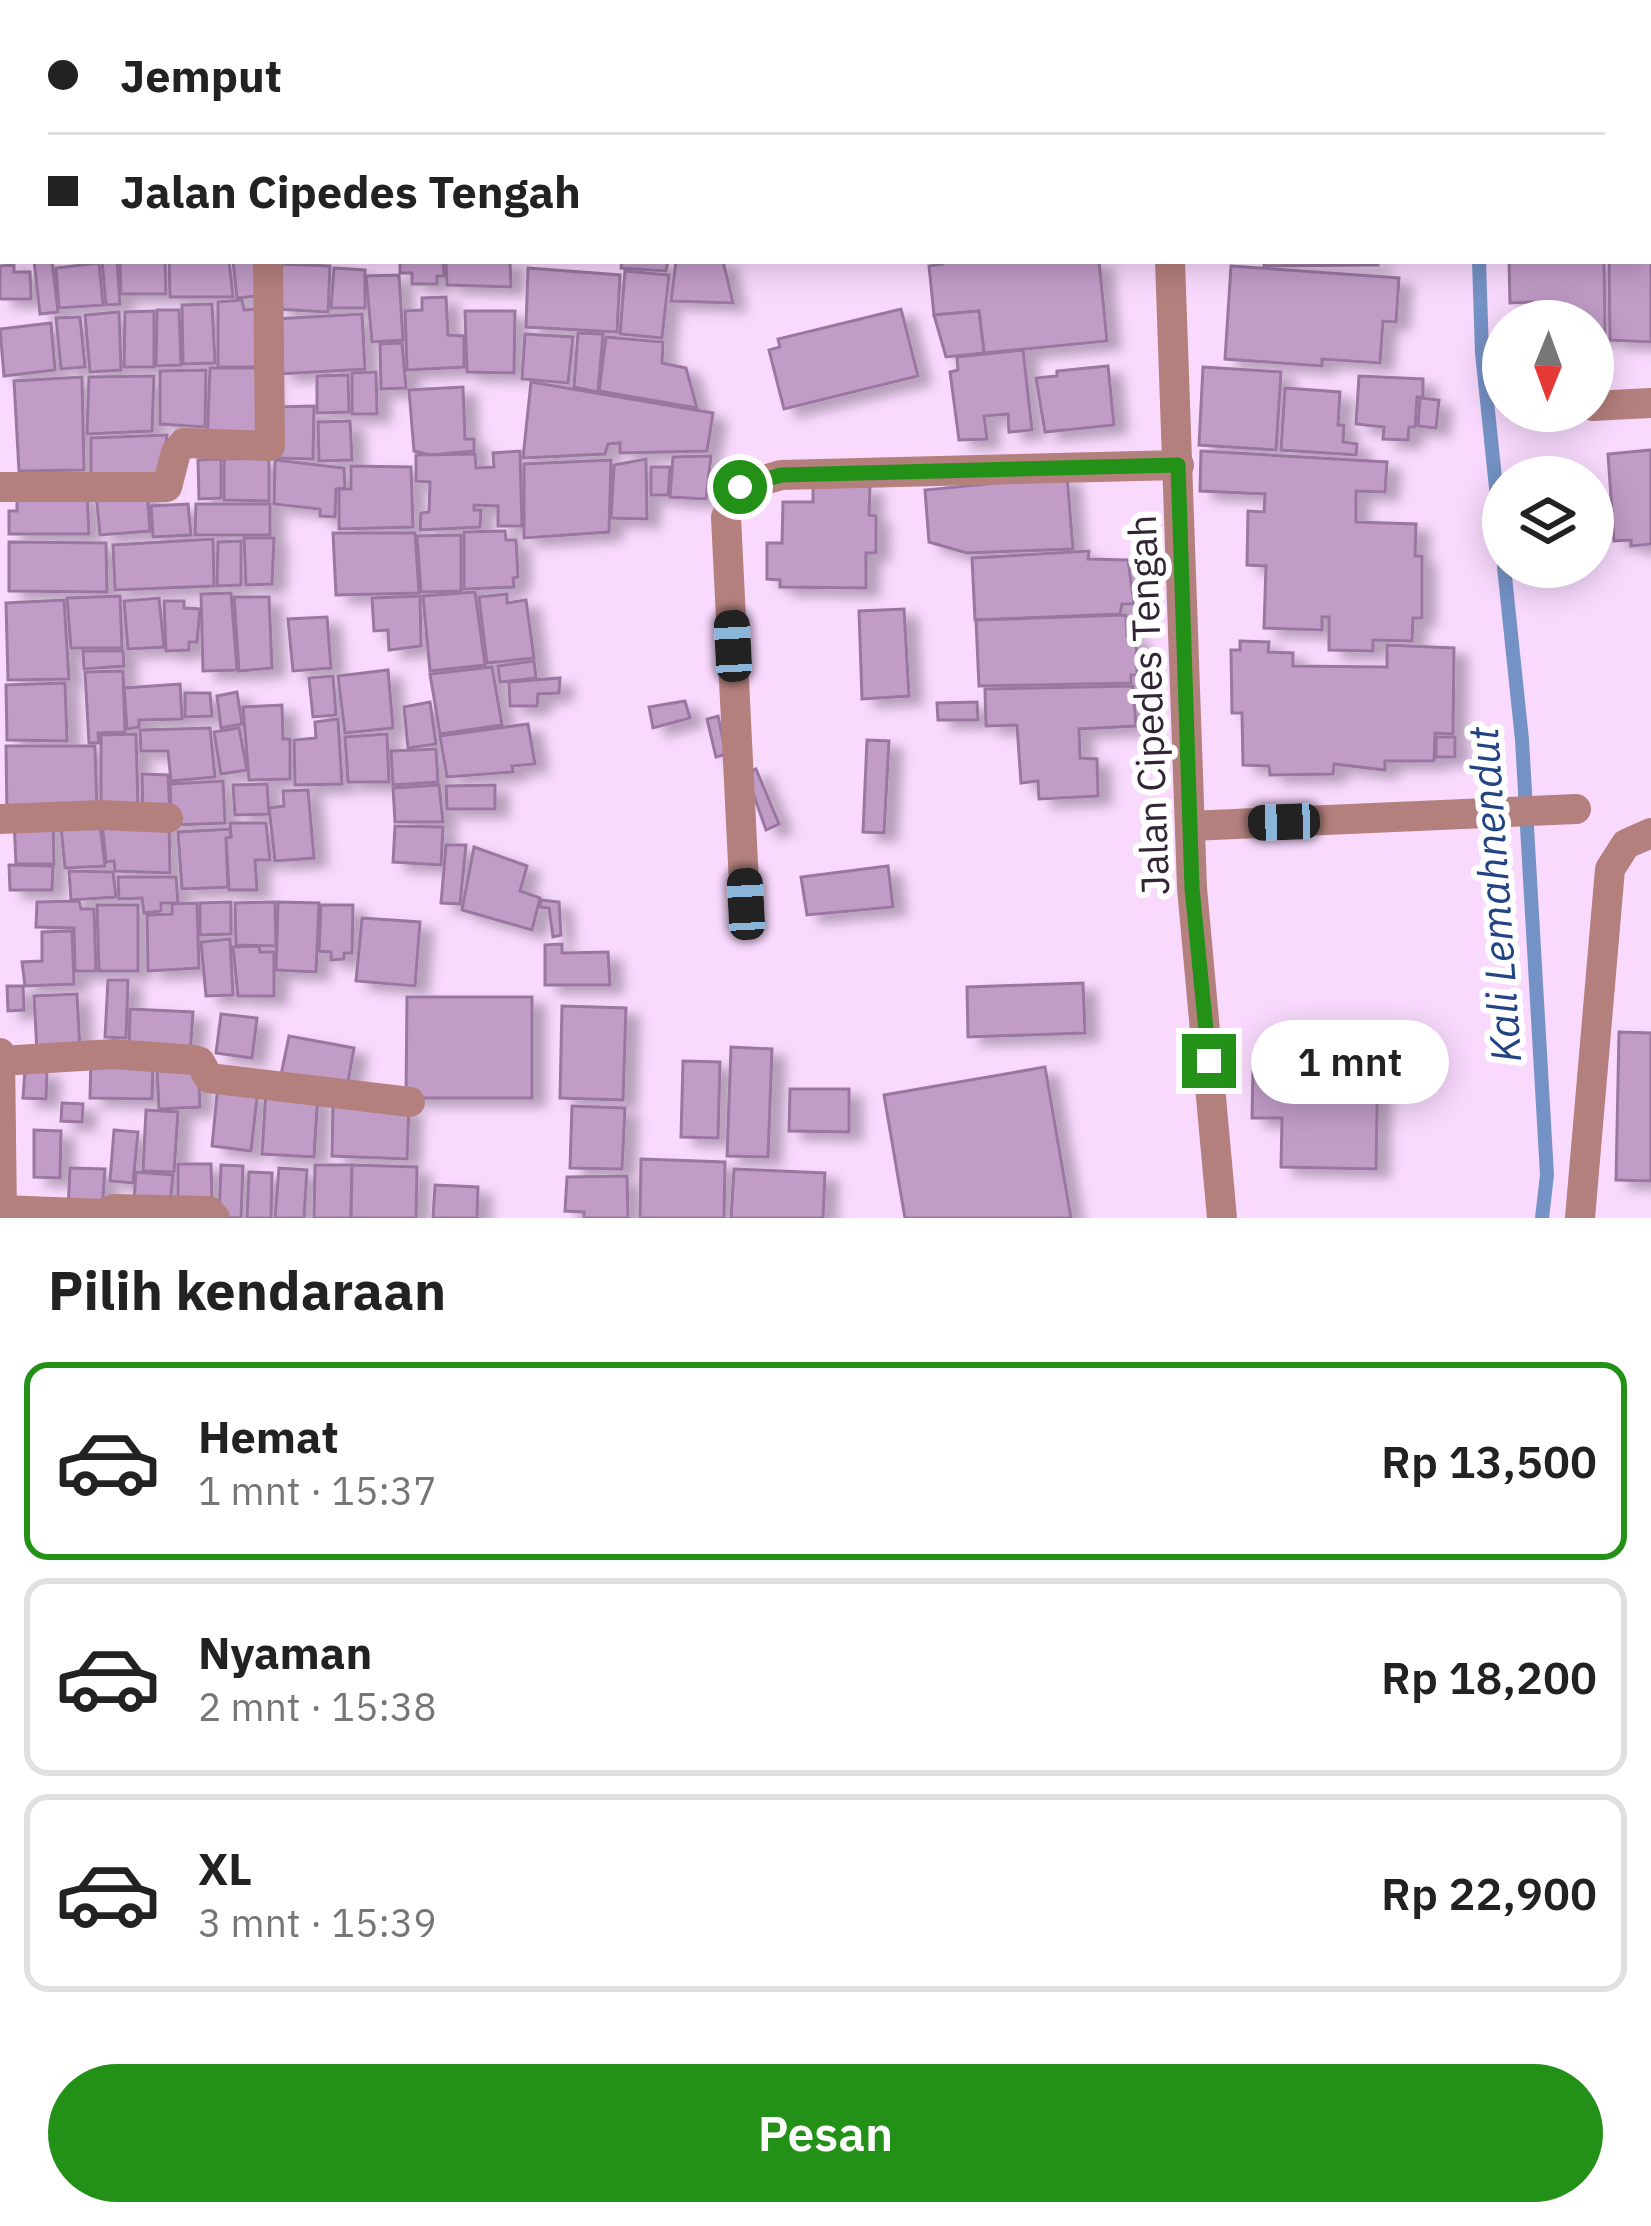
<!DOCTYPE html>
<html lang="id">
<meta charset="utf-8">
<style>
:root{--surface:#fff;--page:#f6f6f6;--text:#222;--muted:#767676;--line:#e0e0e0;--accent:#239118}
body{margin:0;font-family:"IBM Plex Sans",sans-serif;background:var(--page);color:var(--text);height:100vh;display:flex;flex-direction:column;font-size:45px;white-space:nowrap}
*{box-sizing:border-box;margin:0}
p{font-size:39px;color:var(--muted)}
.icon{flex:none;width:66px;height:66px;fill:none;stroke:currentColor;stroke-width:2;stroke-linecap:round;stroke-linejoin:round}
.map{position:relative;height:1218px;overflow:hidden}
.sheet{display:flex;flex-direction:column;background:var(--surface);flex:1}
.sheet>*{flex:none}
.top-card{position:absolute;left:0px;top:0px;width:1653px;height:264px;box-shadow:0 6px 30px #0003;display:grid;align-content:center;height:264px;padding:0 48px;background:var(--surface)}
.needle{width:78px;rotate:181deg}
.tools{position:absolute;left:1482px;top:300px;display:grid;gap:24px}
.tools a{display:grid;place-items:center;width:132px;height:132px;border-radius:50%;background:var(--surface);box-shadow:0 6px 30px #0003;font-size:60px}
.end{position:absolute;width:54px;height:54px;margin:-27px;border:15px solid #239118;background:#fff;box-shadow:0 0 0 6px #fff}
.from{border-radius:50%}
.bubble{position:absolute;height:84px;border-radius:42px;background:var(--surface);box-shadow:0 6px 30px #0003;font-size:39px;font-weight:600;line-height:84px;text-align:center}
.car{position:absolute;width:36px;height:72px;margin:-36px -18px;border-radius:15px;box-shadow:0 0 9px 3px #0007;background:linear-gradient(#222 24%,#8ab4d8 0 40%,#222 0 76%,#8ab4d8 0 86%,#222 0)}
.top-card b{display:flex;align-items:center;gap:42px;height:114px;font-size:45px}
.top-card b+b{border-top:3px solid var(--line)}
.top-card i{width:30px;height:30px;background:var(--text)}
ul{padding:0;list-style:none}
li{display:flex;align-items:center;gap:36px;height:198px;margin:0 24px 18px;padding:0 24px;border:6px solid var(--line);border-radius:24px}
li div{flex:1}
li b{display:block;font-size:45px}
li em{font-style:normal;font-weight:600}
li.on{border-color:var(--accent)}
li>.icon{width:108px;height:108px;stroke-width:1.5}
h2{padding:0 48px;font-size:54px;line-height:144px}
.primary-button{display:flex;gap:24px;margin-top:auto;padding:24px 48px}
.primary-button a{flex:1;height:138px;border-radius:72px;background:var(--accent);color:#fff;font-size:48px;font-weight:600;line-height:138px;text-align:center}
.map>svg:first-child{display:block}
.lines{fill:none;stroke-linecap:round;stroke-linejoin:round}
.stream{stroke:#7592c6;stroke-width:14}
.building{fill:#c19cc7;stroke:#9a77a0;stroke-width:3;filter:url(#shadow)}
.minor{stroke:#b4807d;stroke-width:30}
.route{stroke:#239118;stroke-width:15}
.labels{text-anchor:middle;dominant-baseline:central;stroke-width:12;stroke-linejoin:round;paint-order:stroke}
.street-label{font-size:39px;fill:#332435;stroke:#fff}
.water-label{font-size:42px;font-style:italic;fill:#224485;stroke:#fff}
</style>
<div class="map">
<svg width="1651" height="1218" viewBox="0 0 1651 1218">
<defs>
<filter id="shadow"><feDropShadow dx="13" dy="8" stdDeviation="6" flood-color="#0004"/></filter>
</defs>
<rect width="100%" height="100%" fill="#f9dafe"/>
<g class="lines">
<g class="stream">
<path d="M1514,3V0"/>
<path d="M1479,261L1482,353L1503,555"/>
<path d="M1504,567L1522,740L1547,1175L1542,1218"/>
</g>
</g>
<g class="building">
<rect x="933" y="0" width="171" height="3"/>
<path d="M1651,241V342L1610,340L1609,261H1650Z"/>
<path d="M34,261H52L58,312L40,314Z"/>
<path d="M102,261H117L120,304L106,305Z"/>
<path d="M120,261H165L166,294H121Z"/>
<path d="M169,261H229L233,297H170Z"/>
<path d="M233,261H262L266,295L237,298Z"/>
<path d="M400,261H443L444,276H437V284H412V273H400Z"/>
<path d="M446,261H510L511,287L447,285Z"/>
<path d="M622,261H668L666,271L621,268Z"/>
<path d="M676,261H723L733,303L671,301Z"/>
<path d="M943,261H1099L1107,341L984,353L979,311L934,315L929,266L943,264Z"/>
<path d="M1264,261H1378V265L1264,266Z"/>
<path d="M1509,261H1604L1605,336H1593V321H1533L1532,302L1510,303Z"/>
<path d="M99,263L103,305L59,308L56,268Z"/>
<path d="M277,264L330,266L328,312L276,309Z"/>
<path d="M14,265V272H30L31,299H0V266Z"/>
<path d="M1231,266L1399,278L1396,322L1383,321L1380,363L1322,359V366L1225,359Z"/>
<path d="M334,268L365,270V308H331Z"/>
<path d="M528,268L620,275L617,332L526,327Z"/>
<path d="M625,271L669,275L662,338L620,334Z"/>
<path d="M399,275L403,340L372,342L366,276Z"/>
<path d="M446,297L448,335L464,336V367L407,370L405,311L422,310V298Z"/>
<path d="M242,300L244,310L264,309L267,367H218V302Z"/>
<path d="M212,304L215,363L183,364L182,305Z"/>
<path d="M901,309L918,376L784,409L769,350L780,347L778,339Z"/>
<path d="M157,310H179L181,365L156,366Z"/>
<path d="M154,311V367H124L125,312Z"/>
<path d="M465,311H515L514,373L467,372Z"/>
<path d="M979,311L984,353L946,357L934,315Z"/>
<path d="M119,312L121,370L90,372L85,315Z"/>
<path d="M362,314L365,369L281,374L275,319Z"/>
<path d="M80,317L85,367L61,369L56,318Z"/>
<path d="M51,323L55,370L4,376L0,329Z"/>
<path d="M578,333L603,334L598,392L574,387Z"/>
<path d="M525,334L573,337L568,383L522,379Z"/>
<path d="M606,337L663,342L662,363L686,368L697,408L599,391Z"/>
<path d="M402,343L406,388L381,389L380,344Z"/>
<path d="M1023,350L1032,430L1009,432L1008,414L984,416L987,439L959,440L950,372L958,370L957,357Z"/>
<path d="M1108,366L1114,425L1045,432L1036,378L1057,376V371Z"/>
<path d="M1203,367L1281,372L1276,450L1199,445Z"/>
<path d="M210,368H267L268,432L207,445Z"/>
<path d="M206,370L205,427L160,424V371Z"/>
<path d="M376,372L377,414H352V373Z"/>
<path d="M348,375L349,412L317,413V376Z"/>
<path d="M154,376L152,431L87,434L89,377Z"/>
<path d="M1359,376L1423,379V397H1417L1415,427H1409L1408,440L1383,439L1384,427L1356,424Z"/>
<path d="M82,377L84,470L19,471L14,381Z"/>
<path d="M531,382L713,413L707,451L620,453V443L608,444L605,454L523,458Z"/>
<path d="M463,387L465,439H474V451L430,455L414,451L409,390Z"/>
<path d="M1285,388L1340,392L1338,425H1344L1343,442L1357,444L1356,455L1281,450Z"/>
<path d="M1420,398L1439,400L1436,428L1418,426Z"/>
<path d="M314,406L313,459L277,458V407Z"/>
<path d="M350,421L352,460L319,461L318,422Z"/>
<path d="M167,435L161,484L91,485V438Z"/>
<path d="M1651,450V544L1631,546V540L1614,541L1608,454Z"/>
<path d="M520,451L522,526H498V506L474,505V510H481L480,527L420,530L421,513L429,512L430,482L416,481V455L475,454L476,468L494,467L493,453Z"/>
<path d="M1201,451L1387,462L1385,492L1356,491V522L1416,524L1415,556H1422V618H1413L1412,641L1373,640V651L1329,650V617H1322V630L1264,628L1266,566L1247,565L1248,511L1264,512L1265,494L1200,491Z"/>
<path d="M711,456L706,499L670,497L673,457Z"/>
<path d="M269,458V501L224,500V459Z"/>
<path d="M221,459V498L199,499L198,460Z"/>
<path d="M646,459L647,519L611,518L614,465Z"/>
<path d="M275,460L344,468L345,488L336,489L335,517L320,516V509L274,504Z"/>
<path d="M611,460L609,532L524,538V464Z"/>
<path d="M351,466L411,467L413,527L339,529V489H351Z"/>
<path d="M651,467H670L668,495H651Z"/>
<path d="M1067,476L1073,549L967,553L929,542L925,490Z"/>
<path d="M813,485L870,486L869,515L876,516V553H866V588L780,587V580L767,579V543H782L783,502H813Z"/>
<path d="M147,489L150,531L100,535L96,493Z"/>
<path d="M87,492L89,534H9V511H17V493Z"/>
<path d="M188,504L191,535L153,537L151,506Z"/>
<path d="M196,504H270V535H195Z"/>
<path d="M505,531L506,540H516L518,577L513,578L514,587L464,589V532Z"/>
<path d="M333,533H415L419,593L336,595Z"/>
<path d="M461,535V591L421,592L417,536Z"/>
<path d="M244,538H274L272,584L246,585Z"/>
<path d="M213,539L214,586L115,590L113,545Z"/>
<path d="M241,541V585L217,586L218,542Z"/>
<path d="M9,542L106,543L107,592L9,591Z"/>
<path d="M1089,551L1088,559L1128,560L1134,604H1122L1120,614L975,620L972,558Z"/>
<path d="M475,592L485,665L430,671L423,596Z"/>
<path d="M231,593L237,670L203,671L201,594Z"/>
<path d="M507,594V603L526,600L534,658L487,663L479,597Z"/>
<path d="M120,596L122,648H71L67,598Z"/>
<path d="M420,596L421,646L389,650L388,630L374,631L372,598Z"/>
<path d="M234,597H269L272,668L239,671Z"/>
<path d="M159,598L164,647L128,649L124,601Z"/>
<path d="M64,600L69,679L8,680L6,603Z"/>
<path d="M164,601H184V608L200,609L197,642H189V650L166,651Z"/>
<path d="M904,609L909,696L862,699L859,611Z"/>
<path d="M1126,615L1127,636H1136L1137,675H1131V683L979,686L976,620Z"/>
<path d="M327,617L331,668L293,671L288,619Z"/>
<path d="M1240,641L1269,642L1268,652L1293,653V666L1387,667V645L1454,648L1453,734L1435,733L1434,761H1385V770L1334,764L1333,774L1270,775L1269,766L1243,765L1242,713H1232L1231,650H1240Z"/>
<path d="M83,651H123L124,666L84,669Z"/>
<path d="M534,661L536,678L500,682L498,666Z"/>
<path d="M492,667L502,725L440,734L430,674Z"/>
<path d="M388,670L393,728L345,733L338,676Z"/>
<path d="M123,671L125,732L98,733L99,743H89L85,672Z"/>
<path d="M333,676L336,715L313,717L309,678Z"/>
<path d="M560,678L559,693L538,694L537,706H510L509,682Z"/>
<path d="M65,683L67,741L7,740L6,685Z"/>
<path d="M180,684L182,719L139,720V727L127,729L124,688Z"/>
<path d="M1133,686L1136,726L1079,729L1080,758L1097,759L1098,796L1039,799L1038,781L1021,783L1017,725L986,726L985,689Z"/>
<path d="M237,692L242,724L221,728L217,696Z"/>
<path d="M185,693H210L212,716L185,717Z"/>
<path d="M685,701L690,718L653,728L649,707Z"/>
<path d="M430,702L436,744L408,748L404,707Z"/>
<path d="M977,702L978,720H938L937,703Z"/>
<path d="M282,705L283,739H290V779L249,780L243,707Z"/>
<path d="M718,716L726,754L716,757L707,719Z"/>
<path d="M338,719L342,784L295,785L294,740L316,738L315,722Z"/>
<path d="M528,724L535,764L512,766L513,772L447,777L440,736Z"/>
<path d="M210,728L215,777L171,781L168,751H141L140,730Z"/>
<path d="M239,728L247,770L221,774L214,732Z"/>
<path d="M136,734L138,809H101V735Z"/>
<path d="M387,734L389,782H348L345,737Z"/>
<rect x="1436" y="737" width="19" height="20"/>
<path d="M867,740L889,741L884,833L863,832Z"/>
<path d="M6,746H95L97,813L7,815Z"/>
<path d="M436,749L438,782L393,785L391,751Z"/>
<path d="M756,769L779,824L766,830L746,773Z"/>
<path d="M142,774L168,775L170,815L143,816Z"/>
<path d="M223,781L225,823L172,825L170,784Z"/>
<path d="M267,784L269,814L235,815L233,785Z"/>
<path d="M439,785L443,822H395L393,788Z"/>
<path d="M495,785V809H447L446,786Z"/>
<path d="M308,790L314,858L275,861L269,808L284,806L283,791Z"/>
<path d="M53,818L54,864H16L14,820Z"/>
<path d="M102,821H169L170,873L115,871L114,861L106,862Z"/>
<path d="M230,823H266L270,860H255L257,890H229L226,838L231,837Z"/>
<path d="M100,825L105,866L65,868L61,827Z"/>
<path d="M395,826L443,827L441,865L393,862Z"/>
<path d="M230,829L231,837L226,838L228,887L182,889L178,832Z"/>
<path d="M446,845H466L460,904L441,903Z"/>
<path d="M474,847L527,866L520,891L540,898L532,930L462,910Z"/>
<path d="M9,865L53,866L52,890H10Z"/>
<path d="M888,866L893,907L807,915L801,877Z"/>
<path d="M69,871L113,872L116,897L71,900Z"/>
<path d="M118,877H176L178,903H161V911L144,913L142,898L119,899Z"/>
<path d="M541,900L559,902L561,935L553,937L549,908L540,907Z"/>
<path d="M79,901L81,909H94L96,971H75L74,928L36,927L37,902Z"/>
<path d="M231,902V934L200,935V903Z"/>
<path d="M275,902L276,946L236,945L235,903Z"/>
<path d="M278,902L319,903L316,972L276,970Z"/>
<path d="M197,903L199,968L148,971L147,915L172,914V904Z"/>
<path d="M97,905H138V971H99Z"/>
<path d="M321,905H353L352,953H344V959L331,960V952L319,951Z"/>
<path d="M362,918L420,922L415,986L356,981Z"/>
<path d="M72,931L74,984L25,986L22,962L42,961V932Z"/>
<path d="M230,939L233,995L206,996L201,942Z"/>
<path d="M562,944V953L608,952L610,985H545V945Z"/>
<path d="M259,946L260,952H274V996H238L233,947Z"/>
<path d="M108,980H128L126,1038L105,1037Z"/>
<path d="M1083,983L1085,1033L968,1037L967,987Z"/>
<path d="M7,986H23L24,1010L8,1011Z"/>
<path d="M77,994L80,1050L37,1052L34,996Z"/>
<path d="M407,997H532V1098H406Z"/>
<path d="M562,1006L626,1008L623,1100L560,1098Z"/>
<path d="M130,1009L193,1012L190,1055L129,1052Z"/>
<path d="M221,1014L257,1018L252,1058L216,1053Z"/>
<path d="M1619,1032L1651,1033V1181L1616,1180Z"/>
<path d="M289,1036L354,1048L346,1093L280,1080Z"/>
<path d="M731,1047L772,1049L768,1157L727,1156Z"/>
<path d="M1283,1057L1378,1059L1376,1169L1281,1167L1282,1118H1252L1253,1071L1283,1072Z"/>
<path d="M91,1058L153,1059L152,1099L90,1098Z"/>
<path d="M683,1061L720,1062L718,1138L681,1137Z"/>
<path d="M198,1067L200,1107L159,1109L157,1070Z"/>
<path d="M1045,1067L1071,1218H905L884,1095Z"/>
<path d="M25,1069L47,1071L46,1099L23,1098Z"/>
<path d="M218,1085L258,1089L251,1151L212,1146Z"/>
<path d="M790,1089H849V1132L789,1131Z"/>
<path d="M266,1090L318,1093L314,1157L262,1154Z"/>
<path d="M62,1103L83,1104L82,1122L61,1121Z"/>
<path d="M333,1103L409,1106L407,1159L332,1156Z"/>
<path d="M572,1106L625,1108L622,1169L570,1168Z"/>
<path d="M146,1110L178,1112L174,1172L143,1171Z"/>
<path d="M34,1130L61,1131L60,1178L34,1177Z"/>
<path d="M114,1130L138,1132L133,1183L110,1181Z"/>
<path d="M641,1159L725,1162L724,1218H640Z"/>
<path d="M178,1164H211L212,1200H178Z"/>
<path d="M221,1165L243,1166L241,1218L219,1217Z"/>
<path d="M315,1165H352L351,1218H314Z"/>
<path d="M352,1165L417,1167L416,1218H351Z"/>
<path d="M70,1168L105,1169L102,1210L68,1209Z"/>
<path d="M279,1168L307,1170L304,1218H275Z"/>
<path d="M734,1169L825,1173L823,1218H731Z"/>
<path d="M136,1172L173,1175L170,1204L134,1201Z"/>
<path d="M249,1172L272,1173L271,1218H247Z"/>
<path d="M627,1176L628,1218H584V1212L565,1211L567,1177Z"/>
<path d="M435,1185L478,1187L477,1218H433Z"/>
</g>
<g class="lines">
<g class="minor">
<path d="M764,0L767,3"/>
<path d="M609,3L610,0"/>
<path d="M1161,3V0"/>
<path d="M1650,21H1651"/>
<path d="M0,102H3"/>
<path d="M1170,261L1192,888L1222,1218"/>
<path d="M1593,406L1651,403"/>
<path d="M0,487H167L176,452L184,443L270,446L268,261"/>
<path d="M0,819L101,815L168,818"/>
<path d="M1190,826L1576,809"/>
<path d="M745,904L726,517L740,487L781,475L1179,465"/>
<path d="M0,1053L2,1218"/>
<path d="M0,1061L114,1054L194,1060L200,1062L209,1078L217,1079L410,1102"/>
<path d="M2,1210L103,1214L114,1209L209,1211L215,1218"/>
<path d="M1580,1218L1610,869L1626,844L1651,833"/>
</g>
</g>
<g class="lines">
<path class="route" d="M740,487L781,475L1178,465L1192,888L1209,1061"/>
</g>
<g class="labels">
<g class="street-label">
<text transform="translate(1148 705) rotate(-92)">Jalan Cipedes Tengah</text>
</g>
<g class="water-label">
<text transform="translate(1494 895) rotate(-94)">Kali Lemahnendut</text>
</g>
</g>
</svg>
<div class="tools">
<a><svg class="needle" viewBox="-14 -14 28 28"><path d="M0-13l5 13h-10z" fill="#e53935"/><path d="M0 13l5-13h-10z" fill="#767676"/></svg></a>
<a><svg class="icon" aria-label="layers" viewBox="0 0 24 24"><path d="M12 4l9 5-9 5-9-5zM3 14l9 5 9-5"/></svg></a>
</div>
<i class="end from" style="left:740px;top:487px"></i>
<i class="end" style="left:1209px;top:1061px"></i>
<div class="bubble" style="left:1251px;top:1020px;width:198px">1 mnt</div>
<i class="car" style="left:733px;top:646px;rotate:357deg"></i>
<i class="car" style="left:1284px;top:822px;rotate:268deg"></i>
<i class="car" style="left:746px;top:904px;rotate:357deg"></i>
<div class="top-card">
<b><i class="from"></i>Jemput</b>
<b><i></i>Jalan Cipedes Tengah</b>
</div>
</div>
<section class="sheet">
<h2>Pilih kendaraan</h2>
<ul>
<li class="on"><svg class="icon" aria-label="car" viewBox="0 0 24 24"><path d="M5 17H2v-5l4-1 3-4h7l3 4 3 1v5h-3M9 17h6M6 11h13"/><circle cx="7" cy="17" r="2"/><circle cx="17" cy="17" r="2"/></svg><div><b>Hemat</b><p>1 mnt · 15:37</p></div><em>Rp 13,500</em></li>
<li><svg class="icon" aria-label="car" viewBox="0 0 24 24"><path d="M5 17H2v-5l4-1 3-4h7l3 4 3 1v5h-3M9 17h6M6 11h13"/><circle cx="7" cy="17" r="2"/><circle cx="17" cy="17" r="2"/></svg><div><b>Nyaman</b><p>2 mnt · 15:38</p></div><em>Rp 18,200</em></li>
<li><svg class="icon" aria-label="car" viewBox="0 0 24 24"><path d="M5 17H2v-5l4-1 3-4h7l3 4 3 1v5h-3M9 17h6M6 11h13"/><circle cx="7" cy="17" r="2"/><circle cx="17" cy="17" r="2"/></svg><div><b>XL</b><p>3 mnt · 15:39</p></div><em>Rp 22,900</em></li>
</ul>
<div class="primary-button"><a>Pesan</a></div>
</section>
